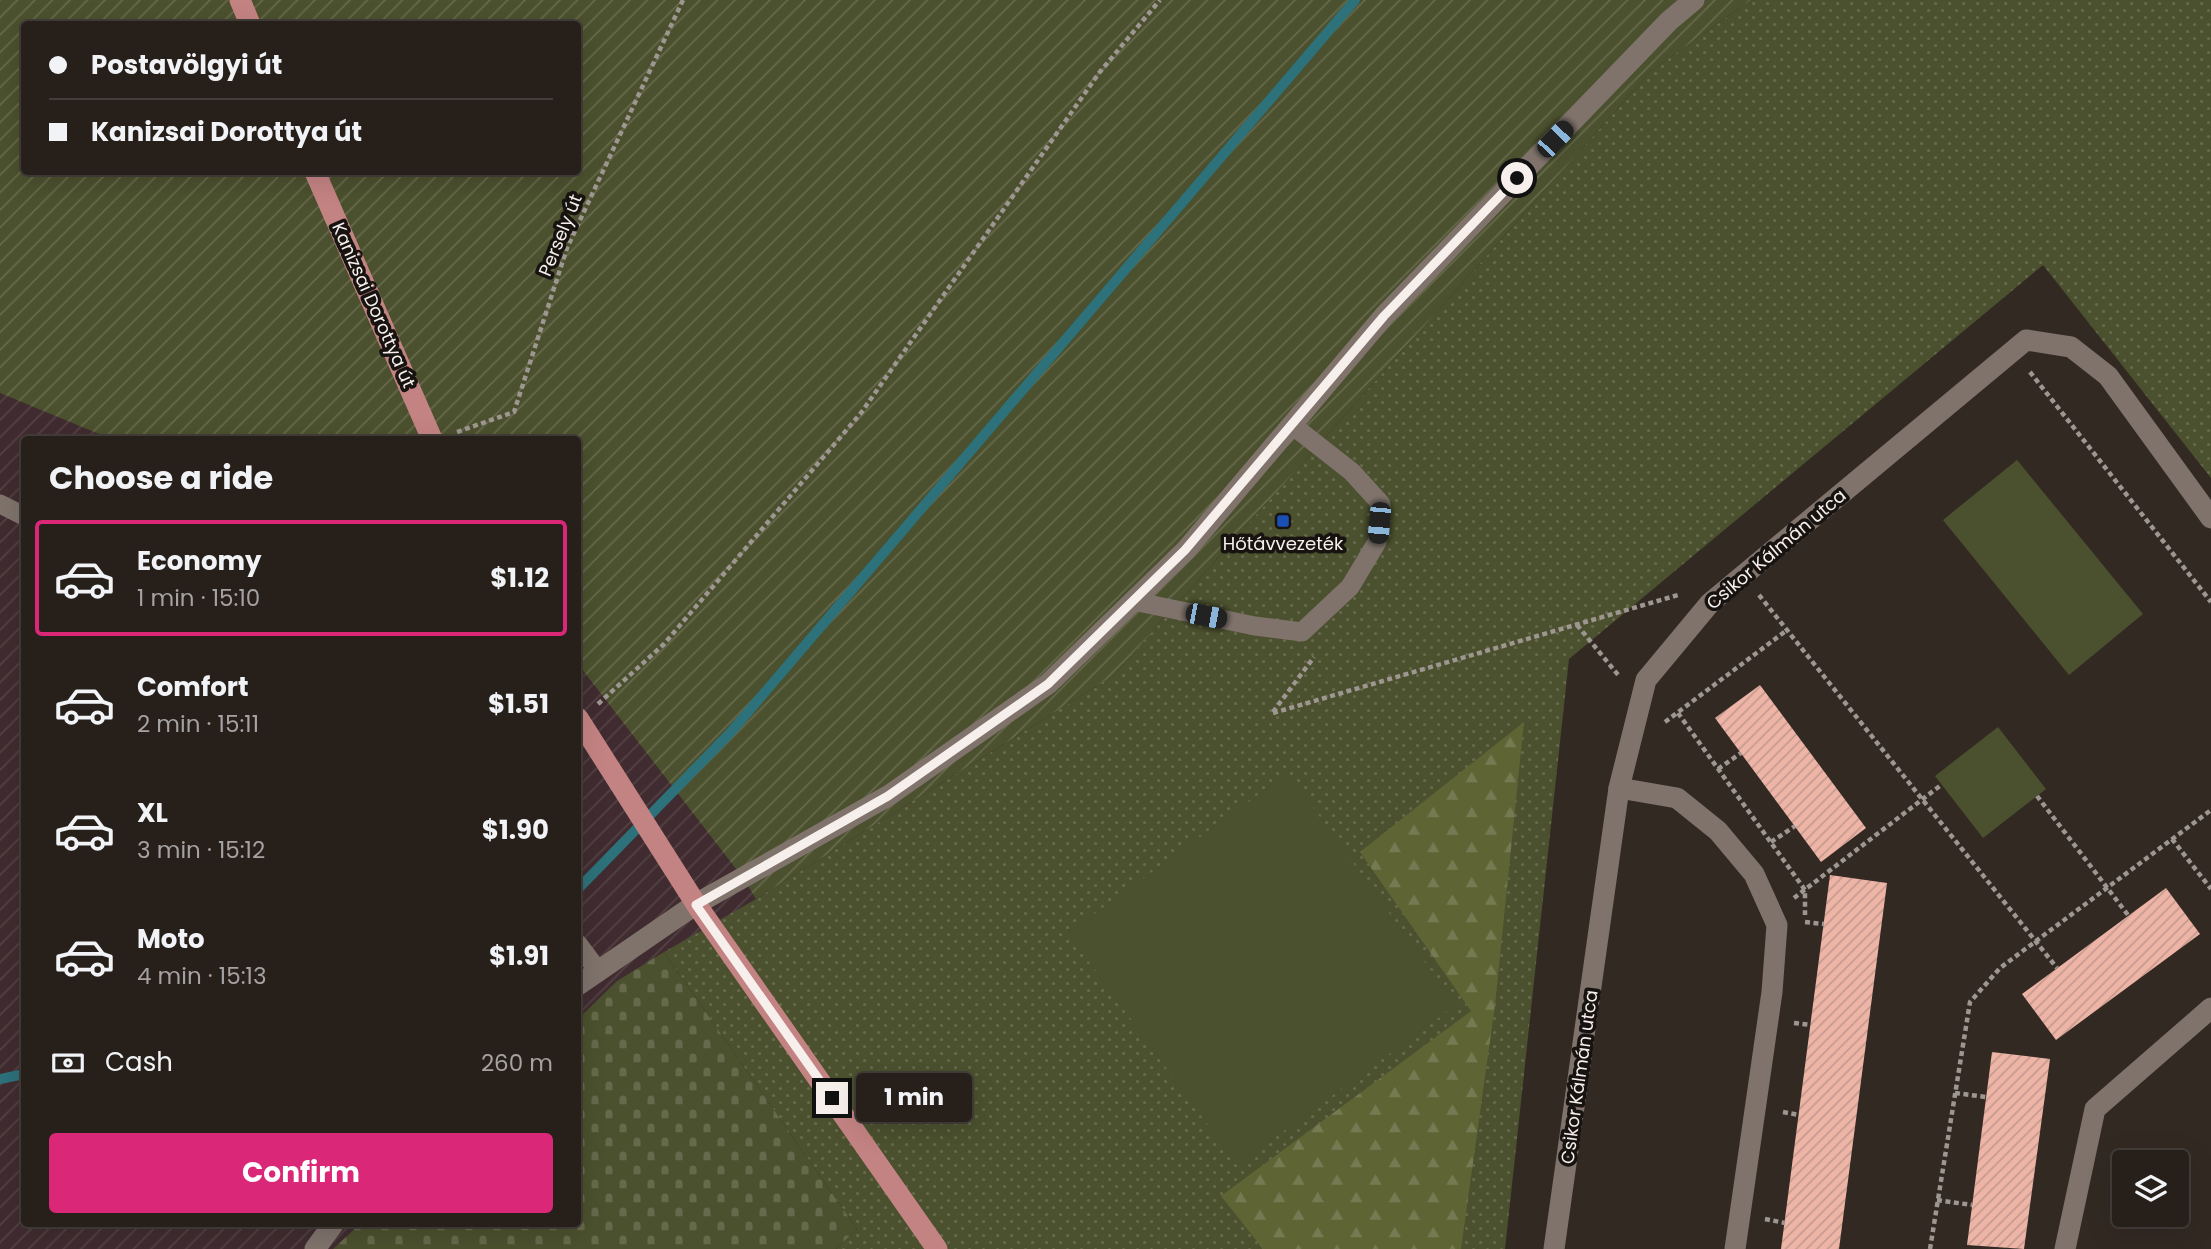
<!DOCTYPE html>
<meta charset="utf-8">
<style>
:root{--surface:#261f1a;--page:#322c27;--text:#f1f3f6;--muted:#a4a2a2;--line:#423d39;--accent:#db2777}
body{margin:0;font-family:Poppins,sans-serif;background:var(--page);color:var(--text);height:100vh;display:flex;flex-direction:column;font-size:26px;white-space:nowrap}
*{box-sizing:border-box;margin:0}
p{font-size:23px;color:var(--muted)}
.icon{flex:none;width:38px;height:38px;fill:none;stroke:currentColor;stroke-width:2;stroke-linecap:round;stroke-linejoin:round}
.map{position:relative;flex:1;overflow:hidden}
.panel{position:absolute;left:21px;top:436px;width:560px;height:791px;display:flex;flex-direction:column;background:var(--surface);border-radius:7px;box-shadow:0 7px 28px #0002,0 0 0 2px var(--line)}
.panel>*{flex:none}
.hud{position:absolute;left:21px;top:21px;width:560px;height:154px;border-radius:7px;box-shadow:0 7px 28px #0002,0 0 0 2px var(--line);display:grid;align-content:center;height:154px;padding:0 28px;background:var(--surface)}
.controls{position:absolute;left:2112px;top:1150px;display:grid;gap:14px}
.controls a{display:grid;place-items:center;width:77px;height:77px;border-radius:7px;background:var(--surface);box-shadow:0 7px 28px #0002,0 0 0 2px var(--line);font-size:35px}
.end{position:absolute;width:32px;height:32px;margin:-16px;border:9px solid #f6efeb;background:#111;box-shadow:0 0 0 4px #111}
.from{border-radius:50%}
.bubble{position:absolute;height:49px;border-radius:7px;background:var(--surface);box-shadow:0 7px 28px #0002,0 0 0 2px var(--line);font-size:23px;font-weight:700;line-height:49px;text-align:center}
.car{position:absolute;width:21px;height:42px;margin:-21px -10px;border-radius:9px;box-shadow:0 0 5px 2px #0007;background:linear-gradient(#222 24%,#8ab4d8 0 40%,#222 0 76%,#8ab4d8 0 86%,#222 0)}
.hud b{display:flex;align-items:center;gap:24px;height:66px;font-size:26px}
.hud b+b{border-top:2px solid var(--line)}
.hud i{width:18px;height:18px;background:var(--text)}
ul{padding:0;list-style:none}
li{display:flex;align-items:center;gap:21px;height:116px;margin:0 14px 10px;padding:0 14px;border:4px solid transparent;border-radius:7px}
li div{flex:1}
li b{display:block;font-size:26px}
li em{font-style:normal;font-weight:700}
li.selected{border-color:var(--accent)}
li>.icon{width:63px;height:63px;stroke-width:1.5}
h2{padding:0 28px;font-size:32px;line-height:84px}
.pay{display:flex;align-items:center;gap:18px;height:77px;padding:0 28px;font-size:26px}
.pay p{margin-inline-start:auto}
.primary-button{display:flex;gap:14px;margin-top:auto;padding:14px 28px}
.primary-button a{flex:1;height:80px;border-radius:7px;background:var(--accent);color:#fff;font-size:28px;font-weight:700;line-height:80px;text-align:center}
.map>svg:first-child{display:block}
.industrial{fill:url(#industrial-furrows)}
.grass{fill:url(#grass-dots)}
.forest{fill:url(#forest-firs)}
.cemetery{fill:url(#cemetery-stones)}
.park{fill:#4b502e}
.garden{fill:url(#garden-furrows);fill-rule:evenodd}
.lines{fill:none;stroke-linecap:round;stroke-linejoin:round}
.stream{stroke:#2d717a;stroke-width:10}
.building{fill:url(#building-hatch)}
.path{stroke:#9e9691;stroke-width:4.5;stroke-dasharray:5 3.5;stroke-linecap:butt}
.lane{stroke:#7f736c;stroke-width:19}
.street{stroke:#7f736c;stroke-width:21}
.secondary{stroke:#7f736c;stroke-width:21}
.primary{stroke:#c48383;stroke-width:21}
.route{stroke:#f6efeb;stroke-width:9}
.transit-dot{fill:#1a4fb4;stroke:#171310;stroke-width:2.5}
.labels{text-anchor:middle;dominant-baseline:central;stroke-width:7;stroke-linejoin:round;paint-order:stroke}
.street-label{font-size:18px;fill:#f6efeb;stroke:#171310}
.poi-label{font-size:18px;fill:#f6efeb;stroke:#171310}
</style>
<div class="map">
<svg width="2211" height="1249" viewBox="0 0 2211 1249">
<defs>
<pattern id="industrial-furrows" width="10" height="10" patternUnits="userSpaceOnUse" patternTransform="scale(1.75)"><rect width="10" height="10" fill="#402c30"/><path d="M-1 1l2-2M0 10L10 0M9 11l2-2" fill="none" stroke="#534144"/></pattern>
<pattern id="grass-dots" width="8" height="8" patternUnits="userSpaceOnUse" patternTransform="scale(1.75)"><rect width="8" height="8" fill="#4b502e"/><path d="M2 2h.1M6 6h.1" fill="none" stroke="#666a4c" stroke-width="1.8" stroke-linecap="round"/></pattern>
<pattern id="forest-firs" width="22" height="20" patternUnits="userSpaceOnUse" patternTransform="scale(1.75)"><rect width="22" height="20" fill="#5e6434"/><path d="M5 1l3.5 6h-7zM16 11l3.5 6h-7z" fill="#767a52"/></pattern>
<pattern id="cemetery-stones" width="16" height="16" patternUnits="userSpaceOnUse" patternTransform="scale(1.75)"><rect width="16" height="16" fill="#4b502e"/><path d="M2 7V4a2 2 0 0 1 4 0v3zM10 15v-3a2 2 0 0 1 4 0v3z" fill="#666a4c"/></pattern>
<pattern id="garden-furrows" width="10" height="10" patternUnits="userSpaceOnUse" patternTransform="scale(1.75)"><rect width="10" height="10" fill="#4b502e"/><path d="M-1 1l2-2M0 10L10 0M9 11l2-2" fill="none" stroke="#666a4c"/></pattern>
<pattern id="building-hatch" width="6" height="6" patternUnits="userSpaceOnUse" patternTransform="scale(1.75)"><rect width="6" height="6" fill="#eeb5a7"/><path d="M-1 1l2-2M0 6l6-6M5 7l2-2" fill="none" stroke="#c59a8f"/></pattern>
</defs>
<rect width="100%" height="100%" fill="#332923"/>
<g class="industrial">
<path d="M0,393L111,439H24V1223H361L333,1249H0Z"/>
<path d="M578,664L743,878L756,899L617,981L578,1019Z"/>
</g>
<path class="grass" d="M1751,0H2211V478L2043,265L1569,659L1505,1249H836L857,1229L664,952L756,899L1113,676L1651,71Z"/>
<path class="forest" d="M1524,722L1495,1005L1461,1249H1263L1221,1196L1471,1011L1360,852Z"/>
<path class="cemetery" d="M664,952L857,1229L836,1249H333L361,1223H578V1019L617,981Z"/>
<g class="park">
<path d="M2017,460L2143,614L2069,675L1943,520Z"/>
<path d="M1998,727L2046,789L1983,838L1935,776Z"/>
<path d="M1288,773L1456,1005L1237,1165L1068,933Z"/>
</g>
<path class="garden" d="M0,0H1751L1651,71L1113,676L756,899L743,878L578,664V439H111L0,393ZM24,24H578V172H24Z"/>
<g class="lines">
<g class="stream">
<path d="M578,889L731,732L1355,0"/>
<path d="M0,1079L24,1074"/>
</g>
</g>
<g class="building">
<path d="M1760,685L1866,828L1821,862L1715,718Z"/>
<path d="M1830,875L1887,883L1839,1249H1781Z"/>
<path d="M2166,888L2200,934L2056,1040L2022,994Z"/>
<path d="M1992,1052L2050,1059L2024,1249L1967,1245Z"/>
</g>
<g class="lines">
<g class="path">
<path d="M2030,372L2211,602"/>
<path d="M457,432L514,412L567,248L683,0"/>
<path d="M1759,595L2057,968"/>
<path d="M1577,625L1619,676"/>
<path d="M598,704L664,644L861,413L1099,73L1160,0"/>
<path d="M1273,712L1314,657"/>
<path d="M1273,713L1678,595"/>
<path d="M1678,713L1805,890V915"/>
<path d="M1665,722L1787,630"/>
<path d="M1718,769L1741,753"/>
<path d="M2037,796L2128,915"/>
<path d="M2172,839L2211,889"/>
<path d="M1771,842L1795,826"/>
<path d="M1794,898L1941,785"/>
<path d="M1805,922L1824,924"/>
<path d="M1794,1023L1811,1025"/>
<path d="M1955,1093L1986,1097"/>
<path d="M1783,1112L1799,1115"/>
<path d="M1937,1200L1972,1205"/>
<path d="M1765,1219L1785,1223"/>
<path d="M1930,1249L1970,1002L2000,968L2211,810"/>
</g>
<g class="lane">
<path d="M0,504L24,516"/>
<path d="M1133,601L1255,626L1302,632L1350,587L1377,542L1381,504L1352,472L1292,425"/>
<path d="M578,944L599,972"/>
</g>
<g class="street">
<path d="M1619,788L1677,798L1718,831L1754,874L1777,925L1772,992L1735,1249"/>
<path d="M578,985L696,904"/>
<path d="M315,1249L334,1223"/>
<path d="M1554,1249L1619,788L1646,680L1710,603L2026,340L2071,347L2108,376L2211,518"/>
<path d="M2065,1249L2095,1109L2211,1008"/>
</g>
<path class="secondary" d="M696,904L888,796L1048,684L1186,550L1384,316L1669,21L1694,0"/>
<g class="primary">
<path d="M240,0L250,24"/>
<path d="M315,172L432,439"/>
<path d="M578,718L696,904L937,1249"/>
</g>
</g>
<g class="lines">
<path class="route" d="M832,1098L696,905L888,796L1048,684L1185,550L1384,316L1517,178"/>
</g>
<rect class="transit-dot" x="1276" y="514" width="14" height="14" rx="3.5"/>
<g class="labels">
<g class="street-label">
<text transform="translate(560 235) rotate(-68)">Persely út</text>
<text transform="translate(374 305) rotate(66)">Kanizsai Dorottya út</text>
<text transform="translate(1776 549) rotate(-40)">Csikor Kálmán utca</text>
<text transform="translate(1579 1077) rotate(-82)">Csikor Kálmán utca</text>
</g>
<g class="poi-label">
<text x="1283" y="543">Hőtávvezeték</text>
</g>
</g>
</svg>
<div class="controls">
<a><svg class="icon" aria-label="layers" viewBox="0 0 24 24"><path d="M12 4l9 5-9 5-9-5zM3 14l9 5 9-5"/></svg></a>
</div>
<i class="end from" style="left:1517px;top:178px"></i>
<i class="end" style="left:832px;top:1098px"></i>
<div class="bubble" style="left:856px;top:1073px;width:116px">1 min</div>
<i class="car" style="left:1555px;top:139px;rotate:44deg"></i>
<i class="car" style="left:1379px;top:523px;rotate:185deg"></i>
<i class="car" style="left:1206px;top:616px;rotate:101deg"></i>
<div class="hud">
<b><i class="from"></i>Postavölgyi út</b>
<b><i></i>Kanizsai Dorottya út</b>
</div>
<section class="panel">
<h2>Choose a ride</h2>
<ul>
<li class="selected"><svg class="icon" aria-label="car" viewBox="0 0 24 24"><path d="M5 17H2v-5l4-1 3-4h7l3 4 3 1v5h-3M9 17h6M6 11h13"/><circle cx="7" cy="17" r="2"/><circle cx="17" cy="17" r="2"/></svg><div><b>Economy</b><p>1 min · 15:10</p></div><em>$1.12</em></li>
<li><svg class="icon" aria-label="car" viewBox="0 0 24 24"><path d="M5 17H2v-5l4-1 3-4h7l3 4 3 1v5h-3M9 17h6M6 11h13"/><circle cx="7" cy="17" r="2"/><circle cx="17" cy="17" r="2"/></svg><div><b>Comfort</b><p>2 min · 15:11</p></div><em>$1.51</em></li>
<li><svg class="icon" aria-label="car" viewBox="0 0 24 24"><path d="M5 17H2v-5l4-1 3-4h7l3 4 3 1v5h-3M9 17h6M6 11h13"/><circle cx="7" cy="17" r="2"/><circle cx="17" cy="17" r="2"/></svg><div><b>XL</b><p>3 min · 15:12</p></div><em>$1.90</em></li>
<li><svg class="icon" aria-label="car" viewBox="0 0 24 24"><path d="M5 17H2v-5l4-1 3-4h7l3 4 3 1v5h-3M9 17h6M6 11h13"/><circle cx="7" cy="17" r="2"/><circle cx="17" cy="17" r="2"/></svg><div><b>Moto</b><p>4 min · 15:13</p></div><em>$1.91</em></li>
</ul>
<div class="pay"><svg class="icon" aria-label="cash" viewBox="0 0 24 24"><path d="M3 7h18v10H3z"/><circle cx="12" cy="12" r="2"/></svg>Cash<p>260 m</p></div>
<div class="primary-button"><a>Confirm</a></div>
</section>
</div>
